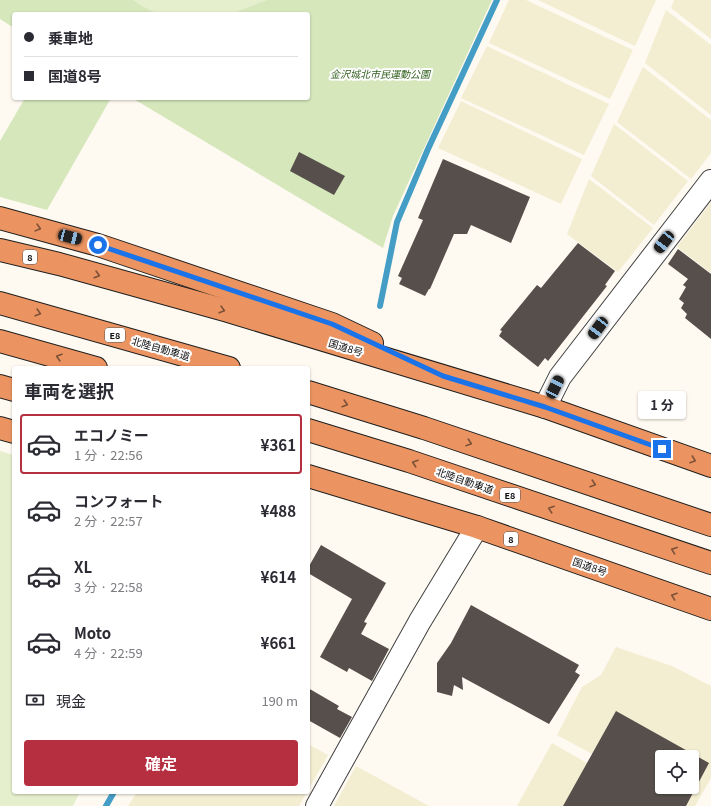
<!DOCTYPE html>
<html lang="ja">
<meta charset="utf-8">
<style>
:root{--surface:#fff;--page:#f7f7f7;--text:#2b2b33;--muted:#7c7c81;--line:#e1e1e2;--accent:#b62f41}
body{margin:0;font-family:Georgia,"Noto Sans JP",serif;background:var(--page);color:var(--text);height:100vh;display:flex;flex-direction:column;font-size:15px;white-space:nowrap}
*{box-sizing:border-box;margin:0}
p{font-size:13px;color:var(--muted)}
.icon{flex:none;width:22px;height:22px;fill:none;stroke:currentColor;stroke-width:2;stroke-linecap:round;stroke-linejoin:round}
.map{position:relative;flex:1;overflow:hidden}
.panel{position:absolute;left:12px;top:366px;width:298px;height:428px;display:flex;flex-direction:column;background:var(--surface);border-radius:4px;box-shadow:0 1px 3px #0004}
.panel>*{flex:none}
.guide{position:absolute;left:12px;top:12px;width:298px;height:88px;border-radius:4px;box-shadow:0 1px 3px #0004;display:grid;align-content:center;height:88px;padding:0 12px;background:var(--surface)}
.fabs{position:absolute;left:655px;top:750px;display:grid;gap:8px}
.fabs a{display:grid;place-items:center;width:44px;height:44px;border-radius:4px;background:var(--surface);box-shadow:0 1px 3px #0004;font-size:20px}
.end{position:absolute;width:18px;height:18px;margin:-9px;border:5px solid #1a73e8;background:#fff;box-shadow:0 0 0 2px #fff}
.from{border-radius:50%}
.bubble{position:absolute;height:28px;border-radius:4px;background:var(--surface);box-shadow:0 1px 3px #0004;font-size:13px;font-weight:700;line-height:28px;text-align:center}
.car{position:absolute;width:12px;height:24px;margin:-12px -6px;border-radius:5px;box-shadow:0 0 3px 1px #0007;background:linear-gradient(#222 24%,#8ab4d8 0 40%,#222 0 76%,#8ab4d8 0 86%,#222 0)}
.guide b{display:flex;align-items:center;gap:14px;height:38px;font-size:15px}
.guide b+b{border-top:1px solid var(--line)}
.guide i{width:10px;height:10px;background:var(--text)}
ul{padding:0;list-style:none}
li{display:flex;align-items:center;gap:12px;height:60px;margin:0 8px 6px;padding:0 4px;border:2px solid transparent;border-radius:4px}
li div{flex:1}
li b{display:block;font-size:15px}
li em{font-style:normal;font-weight:700}
li.selected{border-color:var(--accent)}
li>.icon{width:36px;height:36px;stroke-width:1.5}
h2{padding:0 12px;font-size:18px;line-height:48px}
.pay{display:flex;align-items:center;gap:10px;height:44px;padding:0 12px;font-size:15px}
.pay p{margin-inline-start:auto}
.action{display:flex;gap:8px;margin-top:auto;padding:8px 12px}
.action a{flex:1;height:46px;border-radius:4px;background:var(--accent);color:#fff;font-size:16px;font-weight:700;line-height:46px;text-align:center}
.map>svg:first-child{display:block}
.farmland{fill:#f3edd2;fill-rule:evenodd}
.green{fill:#d6e7bc}
.pitch{fill:#e6efcd}
.lines{fill:none;stroke-linecap:round;stroke-linejoin:round}
.stream{stroke:#449dc5;stroke-width:6}
.building{fill:#564f4b;fill-rule:evenodd}
.street-casing{stroke:#414141;stroke-width:24}
.highway-casing{stroke:#1f1f1f;stroke-width:24}
.street{stroke:#fff;stroke-width:22}
.highway{stroke:#eb9461;stroke-width:22}
.oneway{stroke:#7c5138}
.route{stroke:#1a73e8;stroke-width:5}
.labels{text-anchor:middle;dominant-baseline:central;stroke-width:4;stroke-linejoin:round;paint-order:stroke}
.shield{fill:#fff;stroke:#565656;stroke-width:1}
.shield-label{font-size:9px;font-weight:bold;fill:#0e0e0e}
.park-label{font-size:10px;font-style:italic;fill:#356222;stroke:#fff}
.street-label{font-size:10px;fill:#0e0e0e;stroke:#fff}
</style>
<div class="map">
<svg width="711" height="806" viewBox="0 0 711 806">
<rect width="100%" height="100%" fill="#fefaf1"/>
<g class="farmland">
<path d="M509,0H526L633,50L610,99L489,43Z"/>
<path d="M538,0H656L635,46Z"/>
<path d="M674,0H711V39L671,8Z"/>
<path d="M666,10L711,45V115L645,63Z"/>
<path d="M487,46L609,104L584,155L461,98Z"/>
<path d="M643,67L711,120V153L691,179L617,122Z"/>
<path d="M461,101L582,159L561,204L438,148Z"/>
<path d="M614,124L688,181L654,225L591,176Z"/>
<path d="M589,179L653,228L618,272L567,234Z"/>
<path d="M711,202V273L677,247Z"/>
<path d="M616,647L672,666L711,686V778L695,806H688L557,735L582,687L601,675ZM662,757H692V787H662Z"/>
<path d="M552,743L662,806H517Z"/>
<path d="M308,744L328,755L308,790Z"/>
<path d="M356,766L429,806H334Z"/>
<path d="M137,792H307L299,806H128Z"/>
</g>
<g class="green">
<path d="M0,0H492L393,216L383,248L132,98H308V14H14V28L0,19Z"/>
<path d="M25,98H111L47,210L0,197V141Z"/>
</g>
<g class="pitch">
<path d="M133,0H267L231,14H158L140,5Z"/>
<path d="M0,451L14,455V792H80L73,806H0Z"/>
</g>
<g class="lines">
<g class="stream">
<path d="M380,306L397,222L428,149L497,0"/>
<path d="M106,806L114,792"/>
</g>
</g>
<g class="building">
<path d="M299,152L345,176L334,195L290,171Z"/>
<path d="M443,159L530,197L511,243L471,225L467,234H454L430,289H429L425,296L399,284L402,278L398,276L423,220L418,218Z"/>
<path d="M578,243L615,271L605,285L607,286L548,361L545,358L538,367L499,336L502,331L500,330L537,285L541,288Z"/>
<path d="M678,249L711,274V339L685,318L687,314L681,308L684,303L679,299L686,287L683,285L688,279L668,264Z"/>
<path d="M321,545L386,583L364,622L367,623L361,634L389,649L372,681L349,668L347,672L320,657L352,599L308,573V568Z"/>
<path d="M471,605L579,665L575,672L580,675L549,724L462,677L463,690L454,685L452,696L437,692V663L451,643Z"/>
<path d="M308,688L339,706L337,709L352,717L340,738L308,720Z"/>
<path d="M616,711L709,763L686,806H563ZM662,757H692V787H662Z"/>
</g>
<g class="lines">
<g class="street-casing">
<g id="street">
<path d="M545,407L560,377L711,181"/>
<path d="M317,806L420,621L477,527"/>
</g>
</g>
<g class="highway-casing">
<g id="highway">
<path d="M0,218L98,245L332,324L372,343"/>
<path d="M0,250L59,264L228,311L545,407L711,466"/>
<path d="M0,303L229,368"/>
<path d="M0,341L96,368"/>
<path d="M0,386L14,390"/>
<path d="M308,392L424,428L711,525"/>
<path d="M0,428L14,432"/>
<path d="M308,430L409,461L711,563"/>
<path d="M308,476L477,527L711,609"/>
</g>
</g>
<use href="#street" class="street"/>
<use href="#highway" class="highway"/>
</g>
<defs><path id="oneway-chevron" d="M-2-3.5L2.5 0L-2 3.5" fill="none" stroke-width="1.6" stroke-linecap="round" stroke-linejoin="round"/></defs>
<g class="oneway">
<use href="#oneway-chevron" transform="translate(38 228) rotate(15)"/>
<use href="#oneway-chevron" transform="translate(97 275) rotate(16)"/>
<use href="#oneway-chevron" transform="translate(222 310) rotate(16)"/>
<use href="#oneway-chevron" transform="translate(38 313) rotate(16)"/>
<use href="#oneway-chevron" transform="translate(59 357) rotate(-164)"/>
<use href="#oneway-chevron" transform="translate(345 404) rotate(17)"/>
<use href="#oneway-chevron" transform="translate(469 443) rotate(18)"/>
<use href="#oneway-chevron" transform="translate(693 460) rotate(19)"/>
<use href="#oneway-chevron" transform="translate(415 463) rotate(-162)"/>
<use href="#oneway-chevron" transform="translate(593 484) rotate(18)"/>
<use href="#oneway-chevron" transform="translate(551 509) rotate(-161)"/>
<use href="#oneway-chevron" transform="translate(674 550) rotate(-160)"/>
<use href="#oneway-chevron" transform="translate(674 596) rotate(-161)"/>
</g>
<g class="lines">
<path class="route" d="M98,245L332,324L443,376L545,407L662,449"/>
</g>
<g class="labels">
<g class="shield">
<rect x="23" y="250" width="14" height="14" rx="3"/>
<rect x="105" y="328" width="20" height="14" rx="3"/>
<rect x="500" y="488" width="20" height="14" rx="3"/>
<rect x="504" y="532" width="14" height="14" rx="3"/>
</g>
<g class="shield-label">
<text x="30" y="257">8</text>
<text x="115" y="335">E8</text>
<text x="510" y="495">E8</text>
<text x="511" y="539">8</text>
</g>
<g class="park-label">
<text x="380" y="73">金沢城北市民運動公園</text>
</g>
<g class="street-label">
<text transform="translate(346 347) rotate(17)">国道8号</text>
<text transform="translate(161 348) rotate(16)">北陸自動車道</text>
<text transform="translate(465 480) rotate(19)">北陸自動車道</text>
<text transform="translate(590 566) rotate(19)">国道8号</text>
</g>
</g>
</svg>
<div class="fabs">
<a><svg class="icon" aria-label="locate" viewBox="0 0 24 24"><circle cx="12" cy="12" r="6"/><path d="M12 2v4M12 18v4M2 12h4M18 12h4"/></svg></a>
</div>
<i class="end from" style="left:98px;top:245px"></i>
<i class="end" style="left:662px;top:449px"></i>
<div class="bubble" style="left:638px;top:391px;width:48px">1 分</div>
<i class="car" style="left:70px;top:237px;rotate:105deg"></i>
<i class="car" style="left:664px;top:242px;rotate:218deg"></i>
<i class="car" style="left:598px;top:328px;rotate:217deg"></i>
<i class="car" style="left:555px;top:387px;rotate:26deg"></i>
<div class="guide">
<b><i class="from"></i>乗車地</b>
<b><i></i>国道8号</b>
</div>
<section class="panel">
<h2>車両を選択</h2>
<ul>
<li class="selected"><svg class="icon" aria-label="car" viewBox="0 0 24 24"><path d="M5 17H2v-5l4-1 3-4h7l3 4 3 1v5h-3M9 17h6M6 11h13"/><circle cx="7" cy="17" r="2"/><circle cx="17" cy="17" r="2"/></svg><div><b>エコノミー</b><p>1 分 · 22:56</p></div><em>¥361</em></li>
<li><svg class="icon" aria-label="car" viewBox="0 0 24 24"><path d="M5 17H2v-5l4-1 3-4h7l3 4 3 1v5h-3M9 17h6M6 11h13"/><circle cx="7" cy="17" r="2"/><circle cx="17" cy="17" r="2"/></svg><div><b>コンフォート</b><p>2 分 · 22:57</p></div><em>¥488</em></li>
<li><svg class="icon" aria-label="car" viewBox="0 0 24 24"><path d="M5 17H2v-5l4-1 3-4h7l3 4 3 1v5h-3M9 17h6M6 11h13"/><circle cx="7" cy="17" r="2"/><circle cx="17" cy="17" r="2"/></svg><div><b>XL</b><p>3 分 · 22:58</p></div><em>¥614</em></li>
<li><svg class="icon" aria-label="car" viewBox="0 0 24 24"><path d="M5 17H2v-5l4-1 3-4h7l3 4 3 1v5h-3M9 17h6M6 11h13"/><circle cx="7" cy="17" r="2"/><circle cx="17" cy="17" r="2"/></svg><div><b>Moto</b><p>4 分 · 22:59</p></div><em>¥661</em></li>
</ul>
<div class="pay"><svg class="icon" aria-label="cash" viewBox="0 0 24 24"><path d="M3 7h18v10H3z"/><circle cx="12" cy="12" r="2"/></svg>現金<p>190 m</p></div>
<div class="action"><a>確定</a></div>
</section>
</div>
